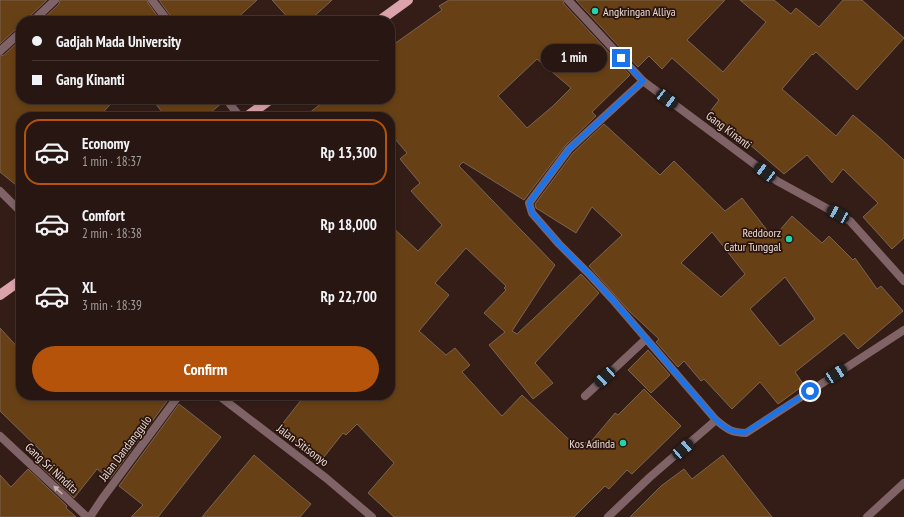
<!DOCTYPE html>
<meta charset="utf-8">
<style>
:root{--surface:#271611;--page:#2f1f1a;--text:#f1f3f6;--muted:#a49f9f;--line:#433531;--accent:#b45309}
body{margin:0;font-family:"PT Sans Narrow",sans-serif;background:var(--page);color:var(--text);height:100vh;display:flex;flex-direction:column;font-size:15px;white-space:nowrap}
*{box-sizing:border-box;margin:0}
p{font-size:13px;color:var(--muted)}
.icon{flex:none;width:22px;height:22px;fill:none;stroke:currentColor;stroke-width:2;stroke-linecap:round;stroke-linejoin:round}
.map{position:relative;flex:1;overflow:hidden}
.side{position:absolute;left:16px;top:112px;width:379px;height:288px;display:flex;flex-direction:column;background:var(--surface);border-radius:16px;box-shadow:0 2px 6px #0003,0 0 0 1px var(--line)}
.side>*{flex:none}
.guide{position:absolute;left:16px;top:16px;width:379px;height:88px;border-radius:16px;box-shadow:0 2px 6px #0003,0 0 0 1px var(--line);display:grid;align-content:center;height:88px;padding:0 16px;background:var(--surface)}
.end{position:absolute;width:18px;height:18px;margin:-9px;border:5px solid #1a73e8;background:#fff;box-shadow:0 0 0 2px #fff}
.from{border-radius:50%}
.bubble{position:absolute;height:28px;border-radius:14px;background:var(--surface);box-shadow:0 2px 6px #0003,0 0 0 1px var(--line);font-size:13px;font-weight:700;line-height:28px;text-align:center}
.car{position:absolute;width:12px;height:24px;margin:-12px -6px;border-radius:5px;box-shadow:0 0 3px 1px #0007;background:linear-gradient(#222 24%,#8ab4d8 0 40%,#222 0 76%,#8ab4d8 0 86%,#222 0)}
.guide b{display:flex;align-items:center;gap:14px;height:38px;font-size:15px}
.guide b+b{border-top:1px solid var(--line)}
.guide i{width:10px;height:10px;background:var(--text)}
ul{padding:7px 0 0;list-style:none}
li{display:flex;align-items:center;gap:12px;height:66px;margin:0 8px 6px;padding:0 8px;border:2px solid transparent;border-radius:16px}
li div{flex:1}
li b{display:block;font-size:15px}
li em{font-style:normal;font-weight:700}
li.active{border-color:var(--accent)}
li>.icon{width:36px;height:36px;stroke-width:1.5}
.action{display:flex;gap:8px;margin-top:auto;padding:8px 16px}
.action a{flex:1;height:46px;border-radius:24px;background:var(--accent);color:#fff;font-size:16px;font-weight:700;line-height:46px;text-align:center}
.map>svg:first-child{display:block}
.building{fill:#684015;stroke:#796553;fill-rule:evenodd}
.lines{fill:none;stroke-linecap:round;stroke-linejoin:round}
.lane{stroke:#7f6367;stroke-width:8}
.street{stroke:#7f6367;stroke-width:8}
.primary{stroke:#dba3ac;stroke-width:10}
.oneway{fill:#c5b0ae}
.route{stroke:#1a73e8;stroke-width:5}
.poi-dot{fill:#23d5af;stroke:#29140e;stroke-width:1.5}
.labels{text-anchor:middle;dominant-baseline:central;stroke-width:3.5;stroke-linejoin:round;paint-order:stroke}
.poi-label{font-size:12px;fill:#eadad5;stroke:#29140e;text-anchor:end}
.street-label{font-size:12px;fill:#eadad5;stroke:#29140e}
</style>
<div class="map">
<svg width="904" height="517" viewBox="0 0 904 517">
<rect width="100%" height="100%" fill="#341d17"/>
<g class="building">
<path d="M0,0H47L29,17L28,21H21V27L17,28L0,44Z"/>
<path d="M60,0H147L148,3L161,21H41L59,4Z"/>
<path d="M159,0H257L234,21H173L172,18Z"/>
<path d="M272,0H332L309,21H291Z"/>
<path d="M449,0H563L564,4L630,75L592,112L596,116L565,146L524,200L463,162L459,166L555,265L512,331L517,334L581,274L599,293L535,363L553,383L533,399L489,345L505,332L484,313L506,290L504,288L506,286L466,248L435,283L449,295L419,331L446,355L455,348L470,365L462,372L502,416L522,395L579,449L586,442L589,444L615,413L618,415L644,389L681,426L632,474L627,470L609,489L605,486L574,517H394L368,493L394,463L357,424L346,435L343,433L320,462L299,446L300,445L280,427L305,395H390V225L418,251L442,225L411,191L420,183L400,159L407,153L390,133V117H304L327,99H390V47L442,10L439,6ZM537,59L571,88L553,106L527,128L498,96Z"/>
<path d="M576,0H725L687,40L723,72L766,22L740,0H774L791,14L796,8L819,27L843,0H862L904,38L857,90L816,52L813,55L812,54L782,89L836,136L853,115L879,137L904,160V238L892,249L863,217L878,203L843,169L832,183L807,155L784,174L742,138L738,144L706,117L719,100L672,58L662,69L649,56L638,67Z"/>
<path d="M21,39V99H115L99,117H21V189L0,172V56L4,55Z"/>
<path d="M152,99H221L222,103L205,117H166Z"/>
<path d="M604,124L660,175L674,161L725,211L742,198L773,238L792,216L822,243L829,236L853,260L855,258L877,289L881,286L903,311L858,349L844,333L795,372L804,385L778,404L760,382L732,409L704,379L701,381L684,361L678,367L656,342L659,339L629,311L589,266L622,235L592,207L576,233L536,208L535,204L573,153ZM712,232L745,274L721,297L681,263ZM785,277L815,319L780,346L750,309Z"/>
<path d="M0,328L21,351V395H168L170,397L110,479L97,469L74,498L35,461L43,453L0,411Z"/>
<path d="M648,350L670,375L651,393L628,370Z"/>
<path d="M179,404L221,437L158,517H131L143,505L119,486Z"/>
<path d="M254,455L311,504L300,517H202Z"/>
<path d="M723,455L772,517H630L661,486L684,469L692,479Z"/>
<path d="M28,469L67,506L66,508L76,517H0V475L11,487Z"/>
</g>
<g class="lines">
<g class="lane">
<path d="M152,0L168,21"/>
<path d="M33,21L55,0"/>
<path d="M0,51L21,32"/>
<path d="M226,99L240,117"/>
<path d="M867,517L904,483"/>
</g>
<g class="street">
<path d="M568,0L643,81L777,181L850,221L904,281"/>
<path d="M643,81L569,149L529,203L532,213L559,244L590,275L612,299L716,420C727,429 731,433 746,433L904,330"/>
<path d="M0,191L21,212"/>
<path d="M218,395L326,478L372,517"/>
<path d="M585,396L646,339"/>
<path d="M0,436L87,517"/>
<path d="M90,517L102,499L179,395"/>
<path d="M608,517L650,477L716,420"/>
</g>
<g class="primary">
<path d="M379,21L408,0"/>
<path d="M246,117L271,99"/>
<path d="M0,295L21,280"/>
</g>
</g>
<defs><path id="oneway-solid" d="M-6-.8H1V-3.2L6.5 0L1 3.2V.8H-6Z"/></defs>
<use class="oneway" href="#oneway-solid" transform="translate(58 490) rotate(-137)"/>
<g class="lines">
<path class="route" d="M621,58L643,81L569,149L529,203L532,213L559,244L590,275L612,299L716,420C727,429 731,433 746,432L810,391"/>
</g>
<g class="poi-dot">
<circle cx="595" cy="11" r="4"/>
<circle cx="789" cy="239" r="4"/>
<circle cx="623" cy="443" r="4"/>
</g>
<g class="labels">
<g class="poi-label">
<text x="603" y="11" text-anchor="start">Angkringan Alliya</text>
<text x="781" y="232">Reddoorz<tspan x="781" dy="14">Catur Tunggal</tspan></text>
<text x="615" y="443">Kos Adinda</text>
</g>
<g class="street-label">
<text transform="translate(729 130) rotate(37)">Gang Kinanti</text>
<text transform="translate(303 445) rotate(37)">Jalan Sitisonyo</text>
<text transform="translate(125 448) rotate(-53)">Jalan Dandanggulo</text>
<text transform="translate(52 468) rotate(43)">Gang Sri Nindita</text>
</g>
</g>
</svg>
<i class="end from" style="left:810px;top:391px"></i>
<i class="end" style="left:621px;top:58px"></i>
<div class="bubble" style="left:541px;top:44px;width:66px">1 min</div>
<i class="car" style="left:667px;top:99px;rotate:127deg"></i>
<i class="car" style="left:765px;top:172px;rotate:307deg"></i>
<i class="car" style="left:838px;top:214px;rotate:299deg"></i>
<i class="car" style="left:836px;top:374px;rotate:57deg"></i>
<i class="car" style="left:605px;top:377px;rotate:227deg"></i>
<i class="car" style="left:683px;top:449px;rotate:49deg"></i>
<div class="guide">
<b><i class="from"></i>Gadjah Mada University</b>
<b><i></i>Gang Kinanti</b>
</div>
<section class="side">
<ul>
<li class="active"><svg class="icon" aria-label="car" viewBox="0 0 24 24"><path d="M5 17H2v-5l4-1 3-4h7l3 4 3 1v5h-3M9 17h6M6 11h13"/><circle cx="7" cy="17" r="2"/><circle cx="17" cy="17" r="2"/></svg><div><b>Economy</b><p>1 min · 18:37</p></div><em>Rp 13,300</em></li>
<li><svg class="icon" aria-label="car" viewBox="0 0 24 24"><path d="M5 17H2v-5l4-1 3-4h7l3 4 3 1v5h-3M9 17h6M6 11h13"/><circle cx="7" cy="17" r="2"/><circle cx="17" cy="17" r="2"/></svg><div><b>Comfort</b><p>2 min · 18:38</p></div><em>Rp 18,000</em></li>
<li><svg class="icon" aria-label="car" viewBox="0 0 24 24"><path d="M5 17H2v-5l4-1 3-4h7l3 4 3 1v5h-3M9 17h6M6 11h13"/><circle cx="7" cy="17" r="2"/><circle cx="17" cy="17" r="2"/></svg><div><b>XL</b><p>3 min · 18:39</p></div><em>Rp 22,700</em></li>
</ul>
<div class="action"><a>Confirm</a></div>
</section>
</div>
